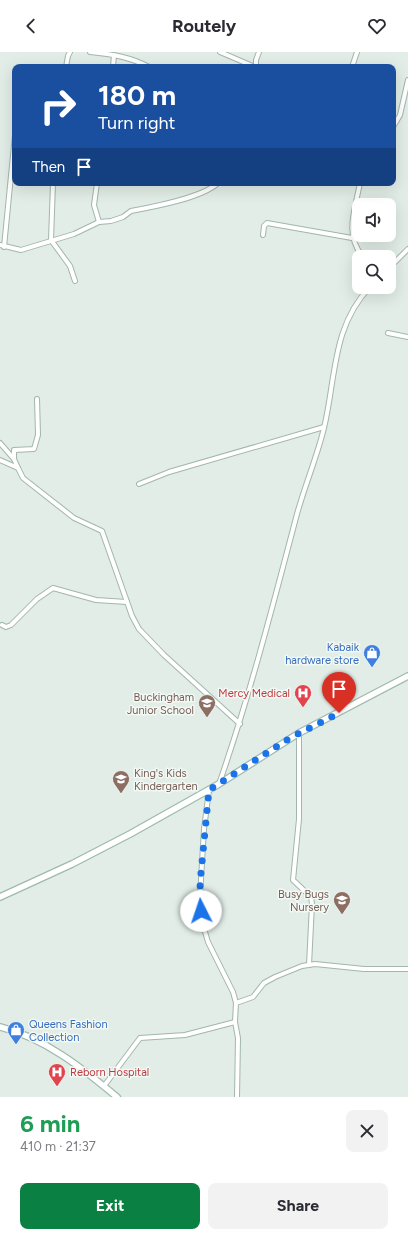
<!DOCTYPE html>
<meta charset="utf-8">
<style>
:root{--surface:#fff;--page:#f2f2f3;--text:#2b2b33;--muted:#7c7c81;--accent:#0b8043}
body{margin:0;font-family:Figtree,sans-serif;background:var(--page);color:var(--text);height:100vh;display:flex;flex-direction:column;font-size:15px;white-space:nowrap}
*{box-sizing:border-box;margin:0}
p{font-size:13px;color:var(--muted)}
.icon{flex:none;width:22px;height:22px;fill:none;stroke:currentColor;stroke-width:2;stroke-linecap:round;stroke-linejoin:round}
.map{position:relative;height:1045px;overflow:hidden}
.panel{display:flex;flex-direction:column;background:var(--surface);flex:1}
.panel>*{flex:none}
.top-card{position:absolute;left:12px;top:12px;width:384px;height:122px;border-radius:8px;box-shadow:0 4px 16px #0002;background:#1a4fa0;color:#fff;overflow:hidden}
.buttons{position:absolute;left:352px;top:146px;display:grid;gap:8px}
.buttons a{display:grid;place-items:center;width:44px;height:44px;border-radius:8px;background:var(--surface);box-shadow:0 4px 16px #0002;font-size:20px}
.pin{position:absolute;display:grid;place-items:center;width:34px;height:34px;color:#fff;margin:-41px -17px;border-radius:50% 50% 50% 0;rotate:-45deg;box-shadow:0 0 4px #0007}
.pin .icon{rotate:45deg}
.me{position:absolute;width:44px;margin:-22px;rotate:356deg;stroke-linejoin:round;filter:drop-shadow(0 0 3px #0008)}
.turn{display:flex;align-items:center;gap:14px;height:84px;padding:0 20px;font-size:18px}
.turn .icon{width:52px;height:52px;stroke-width:2.5}
.turn b{display:block;font-size:28px;line-height:34px}
.then{display:flex;align-items:center;height:38px;padding:0 20px;background:#0003;gap:8px;font-size:15px}
.round{display:grid;place-items:center;flex:none;width:42px;height:42px;border-radius:8px;background:var(--page)}
.headline{display:flex;align-items:center;justify-content:space-between;height:68px;padding:0 20px}
h1{font-size:24px;font-weight:700;line-height:30px;color:#1e9e55}
.primary-button{display:flex;gap:8px;margin-top:auto;padding:8px 20px}
.primary-button a{flex:1;height:46px;border-radius:8px;background:var(--accent);color:#fff;font-size:16px;font-weight:700;line-height:46px;text-align:center}
.primary-button a+a{background:var(--page);color:var(--text)}
header{display:flex;justify-content:space-between;align-items:center;height:52px;padding:0 20px;background:var(--surface);font-size:18px;font-weight:700}
.map>svg:first-child{display:block}
.lines{fill:none;stroke-linecap:round;stroke-linejoin:round}
.street-casing{stroke:#a3b6ad;stroke-width:6}
.secondary-casing{stroke:#9fbaad;stroke-width:8}
.street{stroke:#fff;stroke-width:4}
.secondary{stroke:#fff;stroke-width:5.5}
.route{stroke:#1a73e8;stroke-width:7;stroke-dasharray:0 12.6}
.labels{text-anchor:middle;dominant-baseline:central;stroke-width:3;stroke-linejoin:round;paint-order:stroke}
.shop-label{font-size:11px;fill:#366cbe;stroke:#f2f9f5;text-anchor:end}
.health-label{font-size:11px;fill:#be3a42;stroke:#f2f9f5;text-anchor:end}
.education-label{font-size:11px;fill:#785e54;stroke:#f2f9f5;text-anchor:end}
</style>
<header><svg class="icon" aria-label="back" viewBox="0 0 24 24"><path d="M15 5l-7 7 7 7"/></svg>Routely<svg class="icon" aria-label="heart" viewBox="0 0 24 24"><path d="M12 20l-8-8c-3-5 5-10 8-4 3-6 11-1 8 4z"/></svg></header>
<div class="map">
<svg width="408" height="1045" viewBox="0 0 408 1045">
<rect width="100%" height="100%" fill="#e1ede6"/>
<g class="lines">
<defs>
<g id="street">
<path d="M90,0C112,2 130,5 149,15"/>
<polyline points="220,0 255,15"/>
<polyline points="66,15 68,4 70,0"/>
<polyline points="113,15 114,3"/>
<polyline points="256,15 256,8 259,0"/>
<polyline points="352,15 357,0"/>
<polyline points="393,75 400,63 408,28"/>
<polyline points="53,131 51,188 70,214 75,229"/>
<polyline points="97,131 94,153 99,170"/>
<path d="M360,131C355,158 344,182 363,205"/>
<polyline points="263,183 264,174 267,171 352,186"/>
<path d="M0,193L21,198L74,182L99,170L111,169L123,165L131,159C153,155 202,146 218,131"/>
<polyline points="4,195 15,83"/>
<polyline points="389,216 408,197"/>
<polyline points="388,281 408,285"/>
<polyline points="0,391 14,407 18,416"/>
<polyline points="14,407 14,398 34,397 38,383 37,347"/>
<polyline points="0,408 18,416 23,426 74,466 102,479 132,564 139,577 164,603 240,672"/>
<polyline points="139,432 169,420 324,375"/>
<polyline points="2,573 6,575 11,573 37,547 53,536 96,548 127,550"/>
<polyline points="299,681 299,767 293,828 311,845 312,852 309,913"/>
<path d="M219,732C250,643 273,553 297,462C305,433 317,405 324,376C336,326 332,274 370,235"/>
<polyline points="209,738 204,777 200,844 203,873 208,890 233,940 236,951 235,970 238,986 237,1045"/>
<polyline points="236,951 253,945 264,931 275,925 302,914 315,912 364,917 408,917"/>
<polyline points="104,1034 140,986 185,983 235,970"/>
</g>
<g id="secondary">
<polyline points="0,845 72,812 130,782 219,732 299,681 408,624"/>
<path d="M0,975C45,986 82,1016 117,1045"/>
</g>
</defs>
<use href="#street" class="street-casing"/>
<use href="#secondary" class="secondary-casing"/>
<use href="#street" class="street"/>
<use href="#secondary" class="secondary"/>
</g>
<g class="lines">
<polyline class="route" points="201,859 200,831 209,738 290,686 339,661"/>
</g>
<defs>
<symbol id="shop-pin" viewBox="-11 -11 22 30"><path d="M0 17L-7.5 6A9.5 9.5 0 1 1 7.5 6Z" fill="#3f7fe0" stroke="#f2f9f5"/><path d="M-5-2.5h2.3a2.7 3.5 0 0 1 5.4 0H5L5.5 6h-11ZM-1.5-2.5h3a1.5 2.3 0 0 0-3 0Z" fill="#fff"/></symbol>
<symbol id="hospital-pin" viewBox="-11 -11 22 30"><path d="M0 17L-7.5 6A9.5 9.5 0 1 1 7.5 6Z" fill="#e0444e" stroke="#f2f9f5"/><path d="M-5-5h3v3.5h4V-5h3V5h-3V1.5h-4V5h-3Z" fill="#fff"/></symbol>
<symbol id="school-pin" viewBox="-11 -11 22 30"><path d="M0 17L-7.5 6A9.5 9.5 0 1 1 7.5 6Z" fill="#8d6e63" stroke="#f2f9f5"/><path d="M0-5L7-2L0 1L-7-2ZM-4 1L0 2.5L4 1V4Q0 6-4 4Z" fill="#fff"/></symbol>
</defs>
<g fill-rule="evenodd">
<use href="#shop-pin" x="362" y="591" width="20" height="27"/>
<use href="#hospital-pin" x="293" y="631" width="20" height="27"/>
<use href="#school-pin" x="197" y="641" width="20" height="27"/>
<use href="#school-pin" x="111" y="717" width="20" height="27"/>
<use href="#school-pin" x="332" y="838" width="20" height="27"/>
<use href="#shop-pin" x="6" y="968" width="20" height="27"/>
<use href="#hospital-pin" x="47" y="1010" width="20" height="27"/>
</g>
<g class="labels">
<g class="shop-label">
<text x="359" y="595">Kabaik<tspan x="359" dy="13">hardware store</tspan></text>
<text x="29" y="972" text-anchor="start">Queens Fashion<tspan x="29" dy="13">Collection</tspan></text>
</g>
<g class="health-label">
<text x="290" y="641">Mercy Medical</text>
<text x="70" y="1020" text-anchor="start">Reborn Hospital</text>
</g>
<g class="education-label">
<text x="194" y="645">Buckingham<tspan x="194" dy="13">Junior School</tspan></text>
<text x="134" y="721" text-anchor="start">King's Kids<tspan x="134" dy="13">Kindergarten</tspan></text>
<text x="329" y="842">Busy Bugs<tspan x="329" dy="13">Nursery</tspan></text>
</g>
</g>
</svg>
<div class="buttons">
<a><svg class="icon" aria-label="sound" viewBox="0 0 24 24"><path d="M4 9h4l5-4v14l-5-4H4zM17 9q2 3 0 6"/></svg></a>
<a><svg class="icon" aria-label="search" viewBox="0 0 24 24"><circle cx="10" cy="10" r="6"/><path d="M15 15l6 6"/></svg></a>
</div>
<div class="pin" style="left:339px;top:661px;background:#d93025"><svg class="icon" aria-label="arrive" viewBox="0 0 24 24"><path d="M6 21V4h12l-3 4 3 4H6"/></svg></div>
<svg class="me" style="left:201px;top:859px" viewBox="-20 -20 40 40"><circle r="19" fill="#fff"/><path d="M0-13L10 11 0 6-10 11z" fill="#1a73e8"/></svg>
<div class="top-card">
<div class="turn"><svg class="icon" aria-label="right" viewBox="0 0 24 24"><path d="M7 20v-9h11M14 6l5 5-5 5"/></svg><div><b>180 m</b>Turn right</div></div>
<div class="then">Then<svg class="icon" aria-label="arrive" viewBox="0 0 24 24"><path d="M6 21V4h12l-3 4 3 4H6"/></svg></div>
</div>
</div>
<section class="panel">
<div class="headline"><div><h1>6 min</h1><p>410 m · 21:37</p></div><a class="round"><svg class="icon" aria-label="close" viewBox="0 0 24 24"><path d="M6 6l12 12M18 6L6 18"/></svg></a></div>
<div class="primary-button"><a>Exit</a><a>Share</a></div>
</section>
